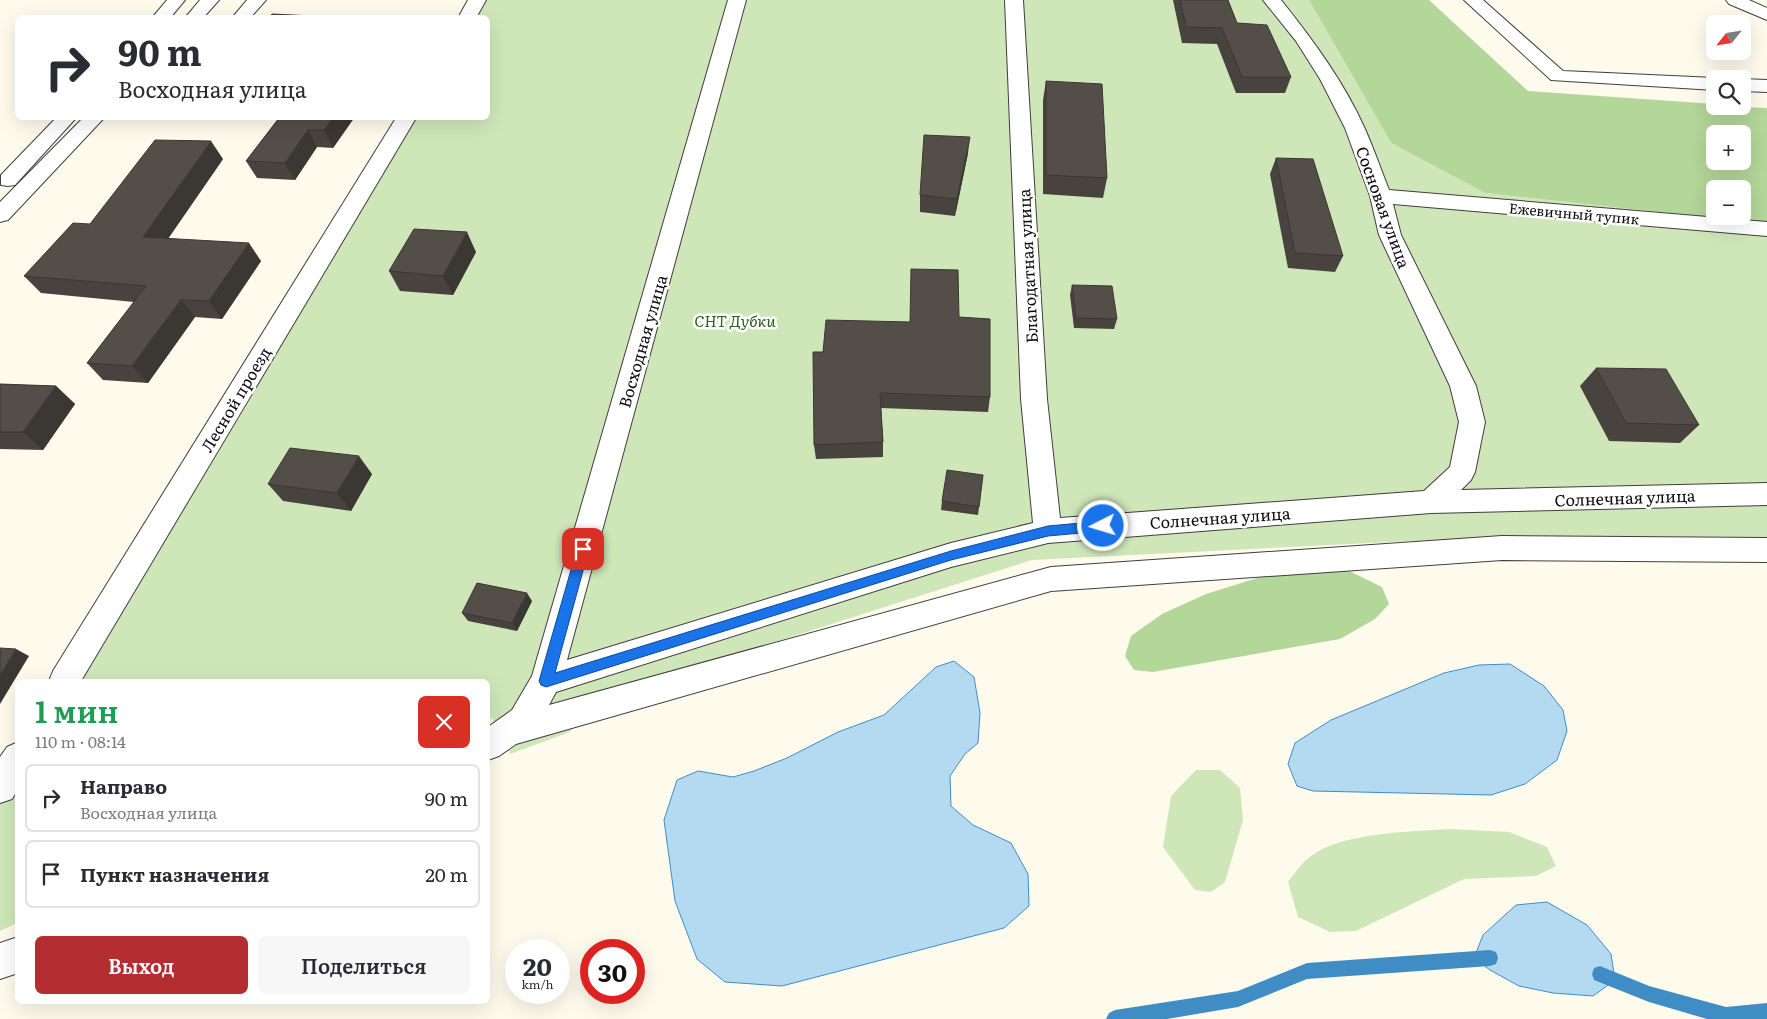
<!DOCTYPE html>
<html lang="ru">
<meta charset="utf-8">
<style>
:root{--surface:#fff;--page:#f7f7f7;--text:#2b2b33;--muted:#7c7c81;--line:#e1e1e2;--accent:#b32d31}
body{margin:0;font-family:Literata,serif;background:var(--page);color:var(--text);height:100vh;display:flex;flex-direction:column;font-size:19px;white-space:nowrap}
*{box-sizing:border-box;margin:0}
p{font-size:16px;color:var(--muted)}
.icon{flex:none;width:28px;height:28px;fill:none;stroke:currentColor;stroke-width:2;stroke-linecap:round;stroke-linejoin:round}
.map{position:relative;flex:1;overflow:hidden}
.details{position:absolute;left:15px;top:679px;width:475px;height:325px;display:flex;flex-direction:column;background:var(--surface);border-radius:8px;box-shadow:0 5px 20px #0002}
.details>*{flex:none}
.guide{position:absolute;left:15px;top:15px;width:475px;height:105px;border-radius:8px;box-shadow:0 5px 20px #0002;background:#fff;color:var(--text);overflow:hidden}
.needle{width:32px;rotate:240deg}
.fabs{position:absolute;left:1706px;top:15px;display:grid;gap:10px}
.fabs a{display:grid;place-items:center;width:45px;height:45px;border-radius:8px;background:var(--surface);box-shadow:0 5px 20px #0002;font-size:25px}
.speed{position:absolute;left:505px;top:939px;display:flex;gap:10px;font-size:25px;font-weight:700;text-align:center}
.speed>*{display:grid;place-content:center;width:65px;height:65px;border-radius:50%;background:var(--surface);box-shadow:0 5px 20px #0002;line-height:1}
.speed small{font-size:12px;font-weight:400}
.speed .limit{border:8px solid #d22;background:#fff;color:#111}
.pin{position:absolute;display:grid;place-items:center;width:42px;height:42px;color:#fff;margin:-21px;border-radius:10px;box-shadow:0 2px 8px #0006}
.me{position:absolute;width:55px;margin:-28px;rotate:265deg;stroke-linejoin:round;filter:drop-shadow(0 0 4px #0008)}
.turn{display:flex;align-items:center;gap:18px;height:105px;padding:0 20px;font-size:22px}
.turn .icon{width:65px;height:65px;stroke-width:2.5}
.turn b{display:block;font-size:35px;line-height:42px}
.round{display:grid;place-items:center;flex:none;width:52px;height:52px;border-radius:8px;background:var(--page)}
.headline{display:flex;align-items:center;justify-content:space-between;height:85px;padding:0 20px}
h1{font-size:30px;font-weight:600;line-height:38px;color:#1e9e55}
.cta{display:flex;gap:10px;margin-top:auto;padding:10px 20px}
.cta a{flex:1;height:58px;border-radius:8px;background:var(--accent);color:#fff;font-size:20px;font-weight:600;line-height:58px;text-align:center}
.cta a+a{background:var(--page);color:var(--text)}
ul{padding:0;list-style:none}
li{display:flex;align-items:center;gap:15px;height:68px;margin:0 10px 8px;padding:0 10px;border:2px solid var(--line);border-radius:8px}
li div{flex:1}
li b{display:block;font-size:19px}
li em{font-style:normal}
.map>svg:first-child{display:block}
.green{fill:#cfe6b9}
.forest{fill:#b3d699;fill-rule:evenodd}
.water{fill:#b4daf2;stroke:#408dc5}
.lines{fill:none;stroke-linecap:round;stroke-linejoin:round}
.stream{fill:#408dc5;fill-rule:evenodd}
.minor-casing{stroke:#3f3f3f;stroke-width:2}
.minor{fill:#fff;fill-rule:evenodd}
.wall{fill:#48433f}
.shaded-wall{fill:#3b3733}
.building{fill:#544e49;stroke:#3b3733}
.route{fill:#1a73e8;stroke:#114b97}
.labels{text-anchor:middle;dominant-baseline:central;stroke-width:5;stroke-linejoin:round;paint-order:stroke}
.far-street-label{font-size:14px;fill:#0c0c0c;stroke:#fff}
.street-label{font-size:16px;fill:#0c0c0c;stroke:#fff}
.park-label{font-size:16px;font-style:italic;fill:#2d6021;stroke:#fff}
</style>
<div class="map">
<svg width="1767" height="1019" viewBox="0 0 1767 1019">
<rect width="100%" height="100%" fill="#fefbed"/>
<g class="green">
<polygon points="477,0 1309,0 1391,143 1485,193 1767,224 1767,537 1411,541 1032,560 588,702 570,732 510,754 492,718 488,720 488,681 64,681 406,118 488,118 488,18 467,17"/>
<polygon points="17,758 17,923 0,931 0,787"/>
<polygon points="1196,770 1220,770 1240,788 1243,820 1225,882 1211,892 1195,890 1163,847 1171,796"/>
<path d="M1449,829L1509,832L1547,847L1556,866L1536,876L1464,879L1356,931L1330,932L1298,917L1288,882C1295,873 1302,862 1311,856C1343,832 1410,832 1449,829Z"/>
</g>
<g class="forest">
<path d="M1309,0H1429L1528,91L1715,104V106L1767,108V224L1485,193L1391,143ZM1715,134H1742V161H1715ZM1715,189H1742V216H1715Z"/>
<polygon points="1343,568 1382,587 1389,604 1375,619 1340,639 1153,672 1134,670 1125,656 1131,636 1162,614 1206,594 1274,573"/>
</g>
<g class="water">
<polygon points="954,661 974,677 980,713 978,743 965,754 950,776 951,806 973,825 1011,843 1028,874 1029,906 1004,928 782,986 725,982 697,959 675,901 664,820 677,780 698,771 733,777 754,771 787,758 838,732 884,715 936,667"/>
<polygon points="1510,664 1544,686 1563,710 1567,731 1557,760 1525,784 1491,795 1313,791 1297,786 1288,764 1295,743 1331,720 1444,673 1479,665"/>
<polygon points="1547,902 1587,925 1611,954 1615,980 1593,996 1553,993 1519,986 1490,970 1474,958 1483,935 1516,905"/>
</g>
<g class="lines">
<g class="stream">
<polygon points="1490,950 1496,952 1498,958 1496,964 1490,966 1307,979 1238,1007 1167,1019 1106,1019 1109,1013 1115,1010 1238,991 1307,963"/>
<polygon points="1600,966 1649,986 1726,1007 1767,1003 1767,1019 1707,1019 1649,1002 1594,980 1592,974 1594,968"/>
</g>
<defs>
<g id="minor">
<polygon points="167,0 185,0 170,18 152,18"/>
<polygon points="200,0 219,0 203,18 185,18"/>
<polygon points="247,0 266,0 250,18 232,18"/>
<polygon points="468,0 486,0 476,18 458,18"/>
<path d="M728,0H746L567,660L951,543L1033,523L1021,399L1005,0H1023L1047,399L1060,518L1424,491L1450,467L1459,422L1450,386L1379,235L1370,196L1345,128L1320,79L1296,41L1263,0H1281C1313,40 1344,82 1365,129C1374,149 1381,170 1389,190L1767,222V236L1393,204L1401,235L1476,386L1485,422L1475,472L1471,480L1461,490L1767,483V505L1431,513L1048,543L951,567L556,692L549,705L1051,567L1502,536L1767,538V562L1502,560L1051,591L516,744L499,756L488,760V727L512,710L532,676Z"/>
<polygon points="1464,0 1483,0 1563,71 1715,78 1717,79 1715,79 1715,90 1551,80"/>
<polygon points="1726,0 1749,0 1767,8 1767,20 1729,4"/>
<polygon points="1742,79 1767,80 1767,92 1742,91"/>
<polygon points="56,118 76,118 15,185 8,186 1,185 1,175"/>
<polygon points="83,118 104,118 8,220 0,222 0,202"/>
<polygon points="396,118 416,118 81,681 49,681 53,671"/>
<polygon points="18,742 18,789 12,799 0,803 0,757 7,747"/>
<polygon points="18,937 18,973 0,979 0,943"/>
</g>
</defs>
<use href="#minor" class="minor-casing"/>
<use href="#minor" class="minor"/>
</g>
<g class="wall">
<polygon points="1173,0 1228,0 1237,23 1291,77 1285,93 1236,93 1217,44 1182,43"/>
<polygon points="1046,81 1107,178 1103,198 1043,194 1043,100"/>
<polygon points="279,118 354,118 333,148 317,147 295,180 257,178 246,161"/>
<polygon points="968,153 955,216 920,212 920,195"/>
<polygon points="1276,158 1343,256 1335,272 1288,268 1270,174"/>
<polygon points="223,159 168,238 261,261 222,319 195,317 148,383 103,380 87,363 134,302 41,293 24,276"/>
<polygon points="476,252 453,295 400,291 389,271"/>
<polygon points="1072,285 1117,319 1114,329 1074,328 1070,295"/>
<polygon points="959,317 990,397 988,412 881,408 883,442 883,457 816,459 814,445 823,352"/>
<polygon points="1596,368 1699,425 1680,443 1609,441 1580,386"/>
<polygon points="0,384 56,386 75,404 43,450 0,449"/>
<polygon points="372,474 351,511 283,501 268,484"/>
<polygon points="983,475 978,515 941,510 942,501"/>
<polygon points="532,601 517,631 468,621 462,613"/>
</g>
<g class="shaded-wall">
<polygon points="333,118 354,118 333,148 324,130"/>
<polygon points="308,130 317,147 295,180 285,163"/>
<polygon points="970,137 968,153 955,216 957,199"/>
<polygon points="211,141 223,159 157,255 143,237"/>
<polygon points="467,232 476,252 453,295 443,276"/>
<polygon points="249,243 261,261 222,319 209,301"/>
<polygon points="181,300 195,317 148,383 132,366"/>
<polygon points="56,386 75,404 43,450 23,432"/>
<polygon points="359,456 372,474 351,511 337,493"/>
<polygon points="527,593 532,601 517,631 512,623"/>
<polygon points="16,649 29,656 0,704 0,675"/>
</g>
<g class="building">
<polygon points="1180,0 1228,0 1237,23 1267,25 1291,77 1242,77 1222,28 1186,27"/>
<polygon points="272,14 313,16 312,18 269,18"/>
<polygon points="1046,81 1102,84 1107,178 1046,175"/>
<polygon points="279,118 333,118 324,130 308,130 285,163 246,161"/>
<polygon points="924,135 970,137 957,199 920,195"/>
<polygon points="155,140 211,141 143,237 249,243 209,301 181,300 132,366 87,363 146,286 24,276 73,223 90,224"/>
<polygon points="1276,158 1313,159 1343,256 1295,253"/>
<polygon points="414,229 467,232 443,276 389,271"/>
<polygon points="911,269 958,270 959,317 990,319 990,397 880,393 883,442 814,445 813,352 823,352 826,320 910,322"/>
<polygon points="1072,285 1112,286 1117,319 1076,318"/>
<polygon points="1596,368 1666,369 1699,425 1626,423"/>
<polygon points="0,384 56,386 23,432 0,432"/>
<polygon points="290,448 359,456 337,493 268,484"/>
<polygon points="947,470 983,475 979,507 942,501"/>
<polygon points="477,583 527,593 512,623 462,613"/>
<polygon points="0,648 16,649 0,675"/>
</g>
<polygon class="route" points="1103,521 1107,523 1108,526 1107,530 1103,531 1048,536 951,560 546,687 541,685 539,681 577,549 579,545 587,545 589,549 555,673 951,551 1048,526"/>
<g class="labels">
<g class="far-street-label">
<text transform="translate(1574 213) rotate(5)">Ежевичный тупик</text>
</g>
<g class="street-label">
<text transform="translate(1384 207) rotate(70)">Сосновая улица</text>
<text transform="translate(1027 266) rotate(-93)">Благодатная улица</text>
<text transform="translate(642 341) rotate(-74)">Восходная улица</text>
<text transform="translate(235 399) rotate(-59)">Лесной проезд</text>
<text transform="translate(1625 497) rotate(-2)">Солнечная улица</text>
<text transform="translate(1220 517) rotate(-4)">Солнечная улица</text>
</g>
<g class="park-label">
<text x="735" y="320">СНТ Дубки</text>
</g>
</g>
</svg>
<div class="fabs">
<a><svg class="needle" viewBox="-14 -14 28 28"><path d="M0-13l5 13h-10z" fill="#e53935"/><path d="M0 13l5-13h-10z" fill="#7c7c81"/></svg></a>
<a><svg class="icon" aria-label="search" viewBox="0 0 24 24"><circle cx="10" cy="10" r="6"/><path d="M15 15l6 6"/></svg></a>
<a>+</a>
<a>−</a>
</div>
<div class="speed"><div>20<small>km/h</small></div><div class="limit">30</div></div>
<div class="pin" style="left:583px;top:549px;background:#d93025"><svg class="icon" aria-label="arrive" viewBox="0 0 24 24"><path d="M6 21V4h12l-3 4 3 4H6"/></svg></div>
<svg class="me" style="left:1103px;top:526px" viewBox="-20 -20 40 40"><circle r="17" fill="#1a73e8" stroke="#fff" stroke-width="3"/><path d="M0-11L8 9 0 5-8 9z" fill="#fff"/></svg>
<div class="guide">
<div class="turn"><svg class="icon" aria-label="right" viewBox="0 0 24 24"><path d="M7 20v-9h11M14 6l5 5-5 5"/></svg><div><b>90 m</b>Восходная улица</div></div>
</div>
<section class="details">
<div class="headline"><div><h1>1 мин</h1><p>110 m · 08:14</p></div><a class="round" style="background:#d93025;color:#fff"><svg class="icon" aria-label="close" viewBox="0 0 24 24"><path d="M6 6l12 12M18 6L6 18"/></svg></a></div>
<ul>
<li><svg class="icon" aria-label="right" viewBox="0 0 24 24"><path d="M7 20v-9h11M14 6l5 5-5 5"/></svg><div><b>Направо</b><p>Восходная улица</p></div><em>90 m</em></li>
<li><svg class="icon" aria-label="arrive" viewBox="0 0 24 24"><path d="M6 21V4h12l-3 4 3 4H6"/></svg><div><b>Пункт назначения</b></div><em>20 m</em></li>
</ul>
<div class="cta"><a>Выход</a><a>Поделиться</a></div>
</section>
</div>
